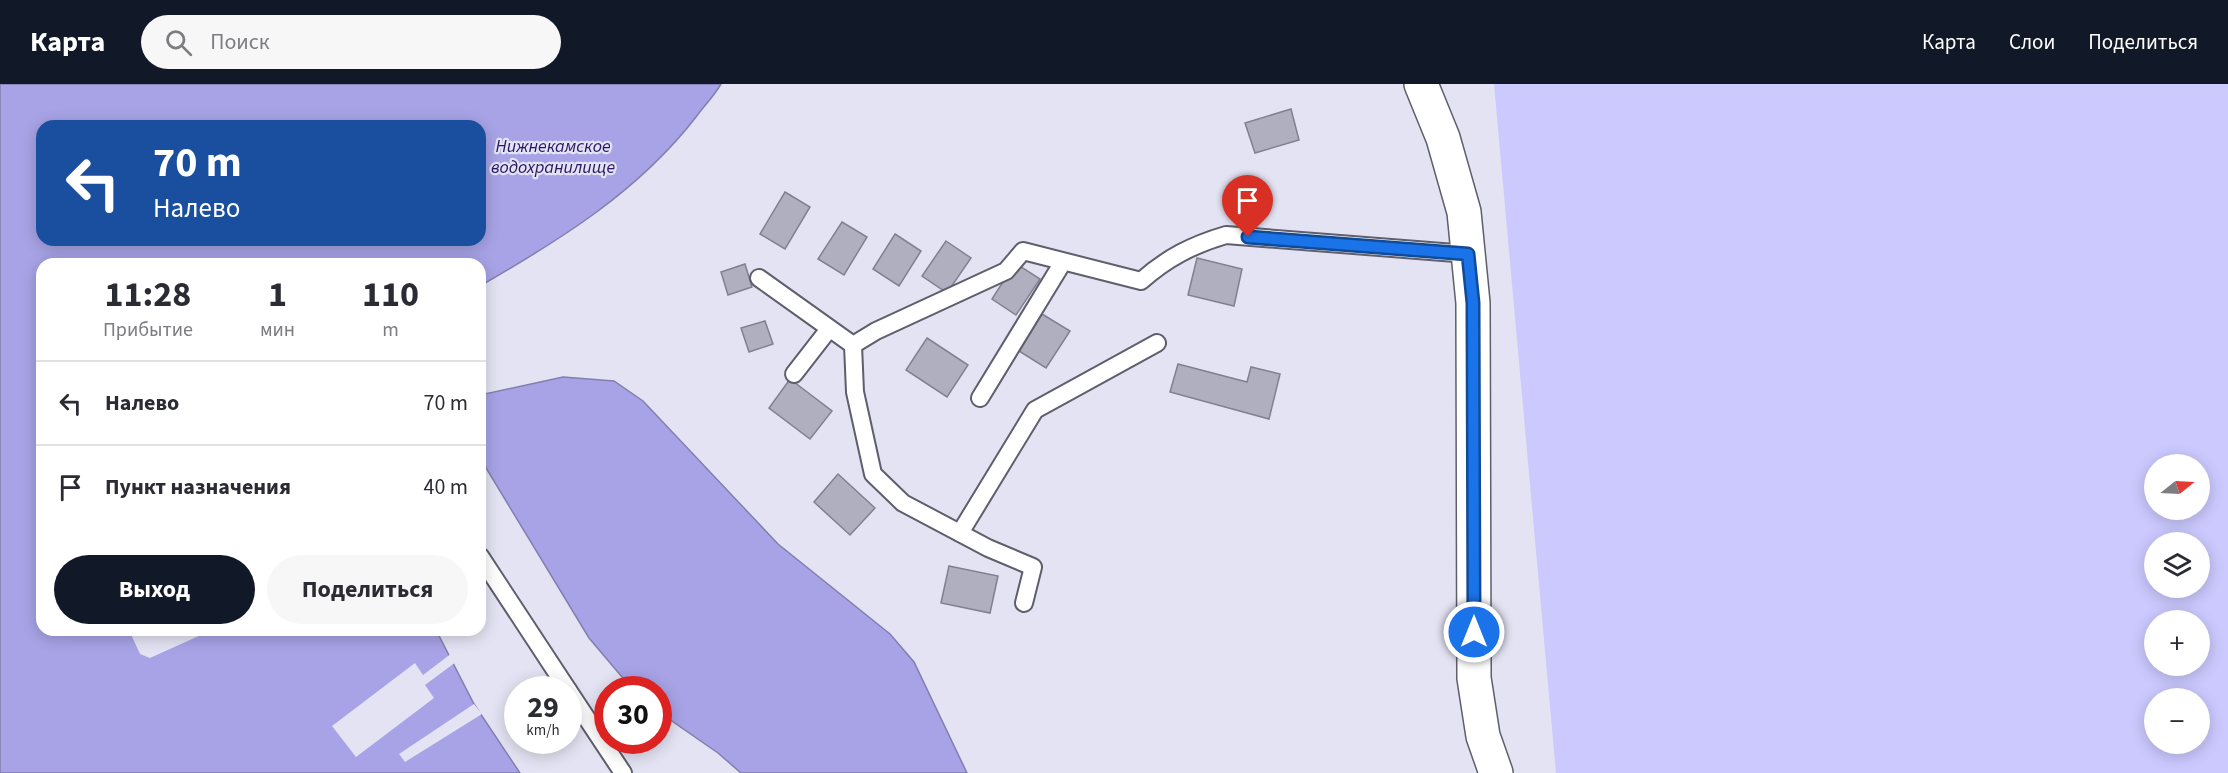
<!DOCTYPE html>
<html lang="ru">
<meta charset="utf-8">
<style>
:root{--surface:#fff;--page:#f7f7f7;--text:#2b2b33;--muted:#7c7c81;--line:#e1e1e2;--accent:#111827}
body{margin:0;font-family:"Source Sans 3",sans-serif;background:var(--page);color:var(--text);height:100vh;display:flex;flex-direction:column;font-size:22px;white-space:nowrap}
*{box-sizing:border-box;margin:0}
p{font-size:20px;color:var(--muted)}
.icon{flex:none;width:33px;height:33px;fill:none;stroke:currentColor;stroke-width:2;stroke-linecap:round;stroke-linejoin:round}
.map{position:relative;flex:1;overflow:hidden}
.panel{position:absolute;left:36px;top:174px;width:450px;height:378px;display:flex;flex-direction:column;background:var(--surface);border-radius:18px;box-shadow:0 3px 15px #0003}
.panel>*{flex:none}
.banner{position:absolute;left:36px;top:36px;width:450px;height:126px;border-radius:18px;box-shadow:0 3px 15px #0003;background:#1a4fa0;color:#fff;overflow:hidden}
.needle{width:39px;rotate:72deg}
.fabs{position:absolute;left:2144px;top:370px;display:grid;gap:12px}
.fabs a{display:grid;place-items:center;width:66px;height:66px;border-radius:50%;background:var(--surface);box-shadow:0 3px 15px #0003;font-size:30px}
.speed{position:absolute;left:504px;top:592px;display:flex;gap:12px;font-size:30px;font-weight:700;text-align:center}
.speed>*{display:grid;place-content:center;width:78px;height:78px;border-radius:50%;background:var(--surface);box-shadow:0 3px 15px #0003;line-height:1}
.speed small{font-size:15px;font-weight:400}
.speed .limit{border:9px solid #d22;background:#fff;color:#111}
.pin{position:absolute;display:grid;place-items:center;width:51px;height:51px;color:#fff;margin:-62px -26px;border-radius:50% 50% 50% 0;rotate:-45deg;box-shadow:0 0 6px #0007}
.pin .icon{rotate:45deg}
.me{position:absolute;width:66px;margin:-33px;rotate:0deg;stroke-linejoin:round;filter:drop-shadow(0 0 4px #0008)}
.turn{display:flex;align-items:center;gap:21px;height:126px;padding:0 18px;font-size:27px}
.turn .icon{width:78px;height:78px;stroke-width:2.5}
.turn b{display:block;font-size:42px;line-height:51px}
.eta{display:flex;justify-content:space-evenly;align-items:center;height:102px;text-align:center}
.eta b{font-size:36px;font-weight:700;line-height:42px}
.action{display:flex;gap:12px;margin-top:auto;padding:12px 18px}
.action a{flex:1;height:69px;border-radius:36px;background:var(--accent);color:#fff;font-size:24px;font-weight:700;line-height:69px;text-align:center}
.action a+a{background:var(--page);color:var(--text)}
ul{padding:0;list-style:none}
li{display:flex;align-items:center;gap:18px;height:84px;padding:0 18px;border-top:2px solid var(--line)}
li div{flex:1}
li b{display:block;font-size:22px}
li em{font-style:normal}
header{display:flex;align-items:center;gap:36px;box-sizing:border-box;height:84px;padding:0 30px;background:var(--accent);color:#fff}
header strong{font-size:28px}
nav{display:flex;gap:33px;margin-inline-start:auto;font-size:21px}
.search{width:420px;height:54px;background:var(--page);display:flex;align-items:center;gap:15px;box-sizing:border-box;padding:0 21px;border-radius:33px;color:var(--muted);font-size:22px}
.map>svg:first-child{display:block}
.green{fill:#cbc9fe;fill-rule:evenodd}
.water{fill:#a7a3e6;stroke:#827faf;stroke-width:1.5;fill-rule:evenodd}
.pier{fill:#e3e3f3}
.building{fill:#afafbf;stroke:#80808f;stroke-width:1.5}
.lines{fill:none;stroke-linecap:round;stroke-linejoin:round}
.service-casing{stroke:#5e5e6c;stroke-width:20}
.minor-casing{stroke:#5e5e6c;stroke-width:36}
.service{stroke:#fff;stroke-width:16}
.minor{stroke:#fff;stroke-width:33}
.route-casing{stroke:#114b97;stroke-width:15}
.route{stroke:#1a73e8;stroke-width:10}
.labels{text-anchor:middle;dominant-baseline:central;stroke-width:4.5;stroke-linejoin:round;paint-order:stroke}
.water-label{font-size:18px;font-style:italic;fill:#2a1764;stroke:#e3e3f3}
</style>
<header>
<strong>Карта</strong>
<div class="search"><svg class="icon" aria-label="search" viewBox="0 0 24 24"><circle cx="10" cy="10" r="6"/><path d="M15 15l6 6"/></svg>Поиск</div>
<nav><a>Карта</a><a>Слои</a><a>Поделиться</a></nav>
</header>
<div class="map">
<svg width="2228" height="689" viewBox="0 0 2228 689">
<rect width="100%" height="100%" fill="#e3e3f3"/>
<path class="green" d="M1494,0H2228V689H1556ZM2154,381H2199V426H2154ZM2154,459H2199V504H2154ZM2154,537H2199V582H2154ZM2154,615H2199V660H2154Z"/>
<g class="water">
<path d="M0,0H721C714,12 704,22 696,33C639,107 560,156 480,202V180H42V546H436L474,620L520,689H0ZM42,42H480V156H42Z"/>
<polygon points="563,293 614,297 643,317 778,460 890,550 914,578 967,689 741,689 718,669 659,628 658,606 633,606 589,554 480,374 480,311"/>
</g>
<g class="pier">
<polygon points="129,546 212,546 150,574 140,570"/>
<polygon points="452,569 456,578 425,601 434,614 356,673 332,642 415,579 423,591"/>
<polygon points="474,620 482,630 405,678 399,670"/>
</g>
<g class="building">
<polygon points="1291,25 1299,56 1255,69 1245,39"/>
<polygon points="785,108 810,123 785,165 760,150"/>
<polygon points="842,138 867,153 844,191 818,175"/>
<polygon points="895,150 921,167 899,202 873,185"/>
<polygon points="946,157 971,174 947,209 922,192"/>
<polygon points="1197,174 1242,185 1234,222 1188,211"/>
<polygon points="1015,179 1040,195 1016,231 992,215"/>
<polygon points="745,180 752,203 728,211 721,188"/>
<polygon points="1042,230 1070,247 1046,284 1019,267"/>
<polygon points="765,237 773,260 749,268 741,244"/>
<polygon points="927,254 968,281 947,313 906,286"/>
<polygon points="1178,280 1247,298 1251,283 1280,290 1269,335 1170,308"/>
<polygon points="790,295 832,327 810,355 769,324"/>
<polygon points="838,390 875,424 850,451 814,418"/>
<polygon points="949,482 998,492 990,529 941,519"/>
</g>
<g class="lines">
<defs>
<g id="service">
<path d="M759,194L853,261L876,247L1006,187L1023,167L1141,197C1167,174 1192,161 1226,151L1468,170"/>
<polyline points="853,261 855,308 873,390 903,419 988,464 1033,483 1024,519"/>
<polyline points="794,290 829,245"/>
<polyline points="980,314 1063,178"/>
<polyline points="960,449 1035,326 1157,259"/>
<polyline points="480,472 568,606"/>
<polyline points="568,606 623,689"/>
</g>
<polyline id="minor" points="1421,0 1443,54 1464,128 1473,219 1474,594 1483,652 1496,689"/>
</defs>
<use href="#service" class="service-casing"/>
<use href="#minor" class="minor-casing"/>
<use href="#service" class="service"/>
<use href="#minor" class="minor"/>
</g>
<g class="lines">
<defs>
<polyline id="route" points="1248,153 1468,170 1473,219 1474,548"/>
</defs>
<use href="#route" class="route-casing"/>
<use href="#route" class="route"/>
</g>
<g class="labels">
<g class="water-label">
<text x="553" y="62">Нижнекамское<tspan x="553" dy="21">водохранилище</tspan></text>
</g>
</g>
</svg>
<div class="fabs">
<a><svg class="needle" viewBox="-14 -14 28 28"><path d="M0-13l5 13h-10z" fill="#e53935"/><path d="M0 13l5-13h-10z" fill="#7c7c81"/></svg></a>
<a><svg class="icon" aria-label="layers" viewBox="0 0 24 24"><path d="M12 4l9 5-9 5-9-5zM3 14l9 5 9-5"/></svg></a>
<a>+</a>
<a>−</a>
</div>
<div class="speed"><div>29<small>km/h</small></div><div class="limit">30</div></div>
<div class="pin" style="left:1248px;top:153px;background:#d93025"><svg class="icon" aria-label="arrive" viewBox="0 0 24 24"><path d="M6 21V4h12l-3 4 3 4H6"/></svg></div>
<svg class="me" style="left:1474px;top:548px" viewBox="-20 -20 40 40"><circle r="17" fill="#1a73e8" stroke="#fff" stroke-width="3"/><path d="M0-11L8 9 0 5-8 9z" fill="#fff"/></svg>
<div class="banner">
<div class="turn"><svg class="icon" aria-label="left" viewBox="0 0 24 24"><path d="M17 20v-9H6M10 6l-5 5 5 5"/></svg><div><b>70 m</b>Налево</div></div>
</div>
<section class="panel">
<div class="eta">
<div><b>11:28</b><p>Прибытие</p></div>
<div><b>1</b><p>мин</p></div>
<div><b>110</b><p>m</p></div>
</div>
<ul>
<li><svg class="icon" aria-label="left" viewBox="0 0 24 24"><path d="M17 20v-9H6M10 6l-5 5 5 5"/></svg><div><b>Налево</b></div><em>70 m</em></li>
<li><svg class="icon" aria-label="arrive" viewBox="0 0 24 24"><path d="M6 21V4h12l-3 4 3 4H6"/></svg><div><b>Пункт назначения</b></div><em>40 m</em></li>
</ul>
<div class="action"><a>Выход</a><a>Поделиться</a></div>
</section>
</div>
